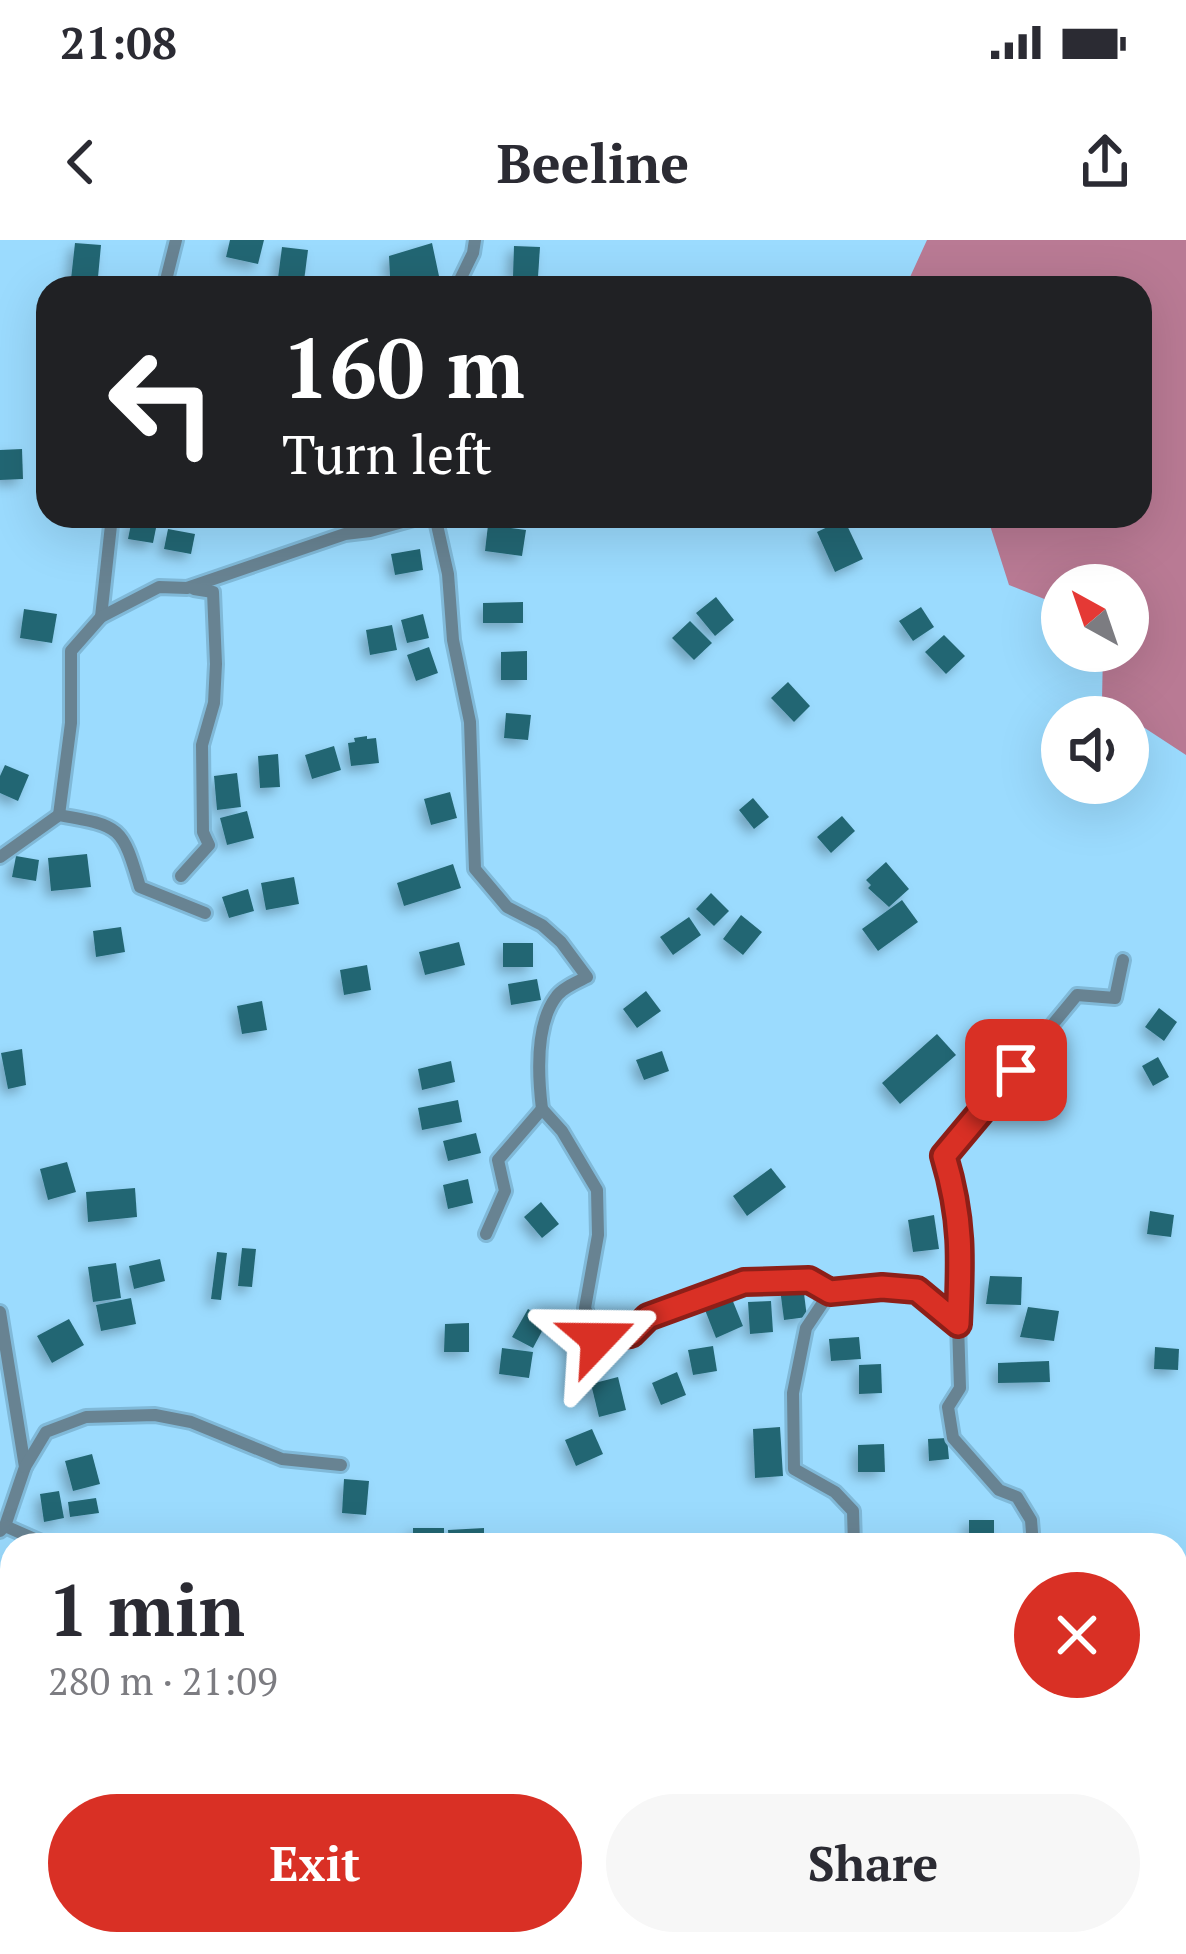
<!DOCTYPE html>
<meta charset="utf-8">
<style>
:root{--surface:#fff;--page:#f7f7f7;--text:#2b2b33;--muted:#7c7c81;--accent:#d93025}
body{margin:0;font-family:"PT Serif",serif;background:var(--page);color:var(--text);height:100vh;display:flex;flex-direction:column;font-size:45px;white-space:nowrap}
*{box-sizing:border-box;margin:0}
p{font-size:39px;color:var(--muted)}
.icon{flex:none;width:66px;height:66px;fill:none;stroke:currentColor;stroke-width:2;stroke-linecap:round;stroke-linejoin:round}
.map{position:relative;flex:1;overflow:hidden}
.sheet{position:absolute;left:0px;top:1293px;width:1188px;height:423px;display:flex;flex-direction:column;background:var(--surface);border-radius:36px 36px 0 0;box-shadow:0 12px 48px #0002}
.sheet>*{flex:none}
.hud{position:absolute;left:36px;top:36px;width:1116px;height:252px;border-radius:36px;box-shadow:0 12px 48px #0002;background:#202124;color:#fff;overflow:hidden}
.needle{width:78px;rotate:320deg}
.buttons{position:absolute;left:1041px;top:324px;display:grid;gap:24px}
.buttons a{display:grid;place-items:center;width:108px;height:108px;border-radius:50%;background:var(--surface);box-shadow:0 12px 48px #0002;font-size:60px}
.pin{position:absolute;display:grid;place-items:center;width:102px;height:102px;color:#fff;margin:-51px;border-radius:24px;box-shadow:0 6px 18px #0006}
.me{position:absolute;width:132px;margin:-66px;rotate:67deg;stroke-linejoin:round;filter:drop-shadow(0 0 9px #0008)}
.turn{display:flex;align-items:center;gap:42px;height:252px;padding:0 48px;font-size:54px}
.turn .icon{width:156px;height:156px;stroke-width:2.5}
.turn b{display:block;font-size:84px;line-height:102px}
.round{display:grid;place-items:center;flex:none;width:126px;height:126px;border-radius:63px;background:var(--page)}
.overview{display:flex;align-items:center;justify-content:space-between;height:204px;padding:0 48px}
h1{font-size:72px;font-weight:800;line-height:90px}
.action{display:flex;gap:24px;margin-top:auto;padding:24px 48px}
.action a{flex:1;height:138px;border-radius:72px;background:var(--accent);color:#fff;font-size:48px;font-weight:800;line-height:138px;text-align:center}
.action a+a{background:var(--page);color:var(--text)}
.status{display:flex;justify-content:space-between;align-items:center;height:84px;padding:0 60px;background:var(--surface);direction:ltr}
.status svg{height:33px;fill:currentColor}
header{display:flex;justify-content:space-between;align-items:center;height:156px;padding:0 48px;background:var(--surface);font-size:54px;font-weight:800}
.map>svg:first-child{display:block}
.forest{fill:#b97a94}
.building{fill:#246673;filter:url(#shadow)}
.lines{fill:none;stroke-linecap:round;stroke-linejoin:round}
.street-casing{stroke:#80b9d8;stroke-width:18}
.street{stroke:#688392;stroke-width:12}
.route-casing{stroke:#8d1f18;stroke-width:30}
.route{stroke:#d93025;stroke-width:21}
</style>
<div class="status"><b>21:08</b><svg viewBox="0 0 49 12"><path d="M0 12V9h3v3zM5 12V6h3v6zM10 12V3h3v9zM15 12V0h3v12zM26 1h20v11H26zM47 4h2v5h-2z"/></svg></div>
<header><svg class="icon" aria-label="back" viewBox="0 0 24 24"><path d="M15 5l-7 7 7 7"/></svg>Beeline<svg class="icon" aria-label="share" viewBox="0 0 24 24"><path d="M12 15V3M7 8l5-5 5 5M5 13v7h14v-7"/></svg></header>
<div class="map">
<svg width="1186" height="1714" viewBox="0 0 1186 1714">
<defs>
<filter id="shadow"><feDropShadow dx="-5.5" dy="5.5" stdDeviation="6" flood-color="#0004"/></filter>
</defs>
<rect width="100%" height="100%" fill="#9bdbfe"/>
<polygon class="forest" points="927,0 1186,0 1186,515 1102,460 1103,411 1128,411 1128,345 1062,345 1062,366 1009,345 987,276 1140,276 1140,48 905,48"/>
<g class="building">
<polygon points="230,0 264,0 258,24 226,17"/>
<polygon points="75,3 101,5 97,48 70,48"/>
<polygon points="432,3 439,36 401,43 400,38 390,36 389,16"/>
<polygon points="514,6 540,7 538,37 513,36"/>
<polygon points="282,7 308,10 304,41 278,38"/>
<polygon points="22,209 23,239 0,240 0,210"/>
<polygon points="132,279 157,283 153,303 128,299"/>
<polygon points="844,279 863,319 835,332 817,292"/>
<polygon points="488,285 526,290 522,316 485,311"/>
<polygon points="168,289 195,294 191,314 164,309"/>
<polygon points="420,309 423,330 395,335 391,314"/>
<polygon points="716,357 734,380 715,396 696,373"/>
<polygon points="523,362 523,383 483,383 483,363"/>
<polygon points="921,367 934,387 913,401 899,381"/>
<polygon points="24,369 57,374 52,403 20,398"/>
<polygon points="423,374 429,398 407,403 401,380"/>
<polygon points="690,381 712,403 694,420 672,398"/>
<polygon points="392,385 397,410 370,415 366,390"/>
<polygon points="944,395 965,416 946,434 925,412"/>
<polygon points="429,407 438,433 416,441 407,415"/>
<polygon points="527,411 527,440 501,440 501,412"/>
<polygon points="788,442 810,466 794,482 771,458"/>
<polygon points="506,473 531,475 528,500 504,498"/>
<polygon points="367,496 367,499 376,498 379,523 351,526 348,503 355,502 354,498"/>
<polygon points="334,506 341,530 312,539 305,515"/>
<polygon points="278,514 280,547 260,548 258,516"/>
<polygon points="5,525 29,535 18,561 0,553 0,536"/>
<polygon points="237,533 241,567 217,570 214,536"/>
<polygon points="450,552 457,578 431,585 424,559"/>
<polygon points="753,558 769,577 754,589 739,570"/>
<polygon points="247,571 254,598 227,605 220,578"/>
<polygon points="842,576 855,591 831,613 817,597"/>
<polygon points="87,614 91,647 51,651 48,618"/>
<polygon points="16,616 39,620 36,641 12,637"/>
<polygon points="886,622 909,649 889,667 868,648 871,645 866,640"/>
<polygon points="453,624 461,648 404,666 397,643"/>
<polygon points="294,637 299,664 266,670 261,643"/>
<polygon points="248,649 254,671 229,678 222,657"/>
<polygon points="711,653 729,671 714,686 696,669"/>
<polygon points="902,660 918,682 878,711 862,689"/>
<polygon points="741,675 762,692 743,715 723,699"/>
<polygon points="689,677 701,695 673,715 660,697"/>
<polygon points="121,687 125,712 96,717 93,691"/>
<polygon points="459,702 465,725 425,735 419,712"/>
<rect x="503" y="703" width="30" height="24"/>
<polygon points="367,725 371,750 344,755 340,730"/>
<polygon points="537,739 541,760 511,765 508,744"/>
<polygon points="646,751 661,771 637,788 623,769"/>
<polygon points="262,761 267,790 242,794 237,766"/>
<polygon points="1159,768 1177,782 1164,801 1145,787"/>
<polygon points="937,794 956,815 900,864 882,843"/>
<polygon points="22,809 26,845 8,849 1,813"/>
<polygon points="662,811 669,831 644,840 636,820"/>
<polygon points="1158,817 1169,837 1153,846 1142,826"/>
<polygon points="451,821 455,842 422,850 418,829"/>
<polygon points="458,860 462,882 422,890 418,868"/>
<polygon points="476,893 481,913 448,921 443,901"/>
<polygon points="67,922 76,952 48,960 40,929"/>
<polygon points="771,928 786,947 747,976 733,956"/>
<polygon points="468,939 473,963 448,969 443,945"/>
<polygon points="135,948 137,977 88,982 86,952"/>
<polygon points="541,962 559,984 542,998 524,977"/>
<polygon points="1150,971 1174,975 1171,997 1147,994"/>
<polygon points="934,975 939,1009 913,1012 908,980"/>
<polygon points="242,1008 256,1009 252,1047 238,1046"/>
<polygon points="217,1012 227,1013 221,1060 211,1059"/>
<polygon points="160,1019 165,1041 134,1049 129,1026"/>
<polygon points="116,1023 121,1058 93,1062 88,1027"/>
<polygon points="990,1036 1022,1037 1021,1065 986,1064"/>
<polygon points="803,1046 807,1077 784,1080 780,1049"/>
<polygon points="131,1058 136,1084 101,1091 96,1065"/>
<polygon points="732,1059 743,1086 716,1098 705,1070"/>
<polygon points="771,1061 773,1092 750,1094 748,1062"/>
<polygon points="1028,1067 1059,1071 1054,1101 1020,1097"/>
<polygon points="528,1069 548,1080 533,1108 512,1097"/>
<polygon points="69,1079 84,1105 52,1123 37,1096"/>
<polygon points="469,1083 469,1112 444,1112 445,1084"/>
<polygon points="859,1097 861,1119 831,1121 829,1099"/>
<polygon points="713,1106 717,1131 693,1135 688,1110"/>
<polygon points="1155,1107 1179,1109 1178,1130 1154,1129"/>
<polygon points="502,1108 533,1112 529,1138 499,1134"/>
<polygon points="1049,1121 1050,1142 998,1143 998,1123"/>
<polygon points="881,1124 882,1153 859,1154 859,1125"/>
<polygon points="677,1132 686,1155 661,1165 652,1143"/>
<polygon points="618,1137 626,1170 599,1177 591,1144"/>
<polygon points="780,1187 783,1236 755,1238 753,1189"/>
<polygon points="592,1189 603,1214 576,1226 565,1200"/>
<polygon points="947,1198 949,1219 929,1221 928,1199"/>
<polygon points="884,1204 885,1232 858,1232 858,1205"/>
<polygon points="92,1214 100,1244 73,1251 65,1221"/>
<polygon points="344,1239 369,1241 366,1275 342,1273"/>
<polygon points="59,1251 64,1278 44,1282 40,1254"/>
<polygon points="96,1258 99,1273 70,1277 68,1262"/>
<rect x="969" y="1280" width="25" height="25"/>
<rect x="413" y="1288" width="31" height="17"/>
<polygon points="484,1288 484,1305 449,1305 448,1290"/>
<polygon points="12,1630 12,1660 0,1662 0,1632"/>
</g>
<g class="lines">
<defs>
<g id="street">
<polyline points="164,48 176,0"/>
<polyline points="456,48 473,13 475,0"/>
<path d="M435,276L448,334L453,400L470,482L475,629L507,667L542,685L561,702L587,737C577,742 562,748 556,757C535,785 538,836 542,869"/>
<polyline points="101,377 112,276"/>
<polyline points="59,575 71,483 71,411 101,377 159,347 187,348 345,294 370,291 424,276"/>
<path d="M0,617L59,575C121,586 122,586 140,647L205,673"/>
<polyline points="181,636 209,605 203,592 202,505 214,463 216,424 213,352 194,349"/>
<polyline points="486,994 505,951 498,920 542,869 562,891 597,950 598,995 585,1068 598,1099 631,1094 648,1077 744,1042 809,1040 830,1052 882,1047 917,1050 958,1084 960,1148 948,1167 953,1198 999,1250 1017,1257 1031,1280 1033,1305"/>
<polyline points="830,1052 806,1088 793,1153 794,1229 835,1252 853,1271 854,1305"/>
<polyline points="0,1072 25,1227 5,1286 0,1291"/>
<path d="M958,1084C961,1020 963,979 944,916L1077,755L1115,758L1123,720"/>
<polyline points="25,1227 46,1192 86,1177 155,1175 191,1182 282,1219 341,1225"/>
<polyline points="5,1286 46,1304 56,1305"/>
<polyline points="1176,1591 1186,1592"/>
</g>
</defs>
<use href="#street" class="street-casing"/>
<use href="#street" class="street"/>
</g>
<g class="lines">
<defs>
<path id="route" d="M598,1099L631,1094L648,1077L744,1042L809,1040L830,1052L882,1047L917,1050L958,1084C961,1020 963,979 944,916L1016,830"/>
</defs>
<use href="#route" class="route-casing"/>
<use href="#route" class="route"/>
</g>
</svg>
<div class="buttons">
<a><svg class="needle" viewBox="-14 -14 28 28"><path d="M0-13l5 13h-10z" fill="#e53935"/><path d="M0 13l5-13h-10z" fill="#7c7c81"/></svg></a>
<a><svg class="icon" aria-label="sound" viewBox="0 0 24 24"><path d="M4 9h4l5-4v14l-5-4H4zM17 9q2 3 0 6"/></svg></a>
</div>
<div class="pin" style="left:1016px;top:830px;background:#d93025"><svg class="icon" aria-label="arrive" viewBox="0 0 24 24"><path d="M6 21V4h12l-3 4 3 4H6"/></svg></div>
<svg class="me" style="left:598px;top:1099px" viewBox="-20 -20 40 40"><path d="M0-17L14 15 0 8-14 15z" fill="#d93025" stroke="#fff" stroke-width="4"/></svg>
<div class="hud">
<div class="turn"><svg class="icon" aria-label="left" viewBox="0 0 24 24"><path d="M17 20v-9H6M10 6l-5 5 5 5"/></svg><div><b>160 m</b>Turn left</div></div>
</div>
<section class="sheet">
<div class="overview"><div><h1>1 min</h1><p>280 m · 21:09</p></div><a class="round" style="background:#d93025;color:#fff"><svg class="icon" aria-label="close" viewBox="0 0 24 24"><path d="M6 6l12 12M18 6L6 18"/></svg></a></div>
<div class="action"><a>Exit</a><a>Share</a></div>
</section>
</div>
